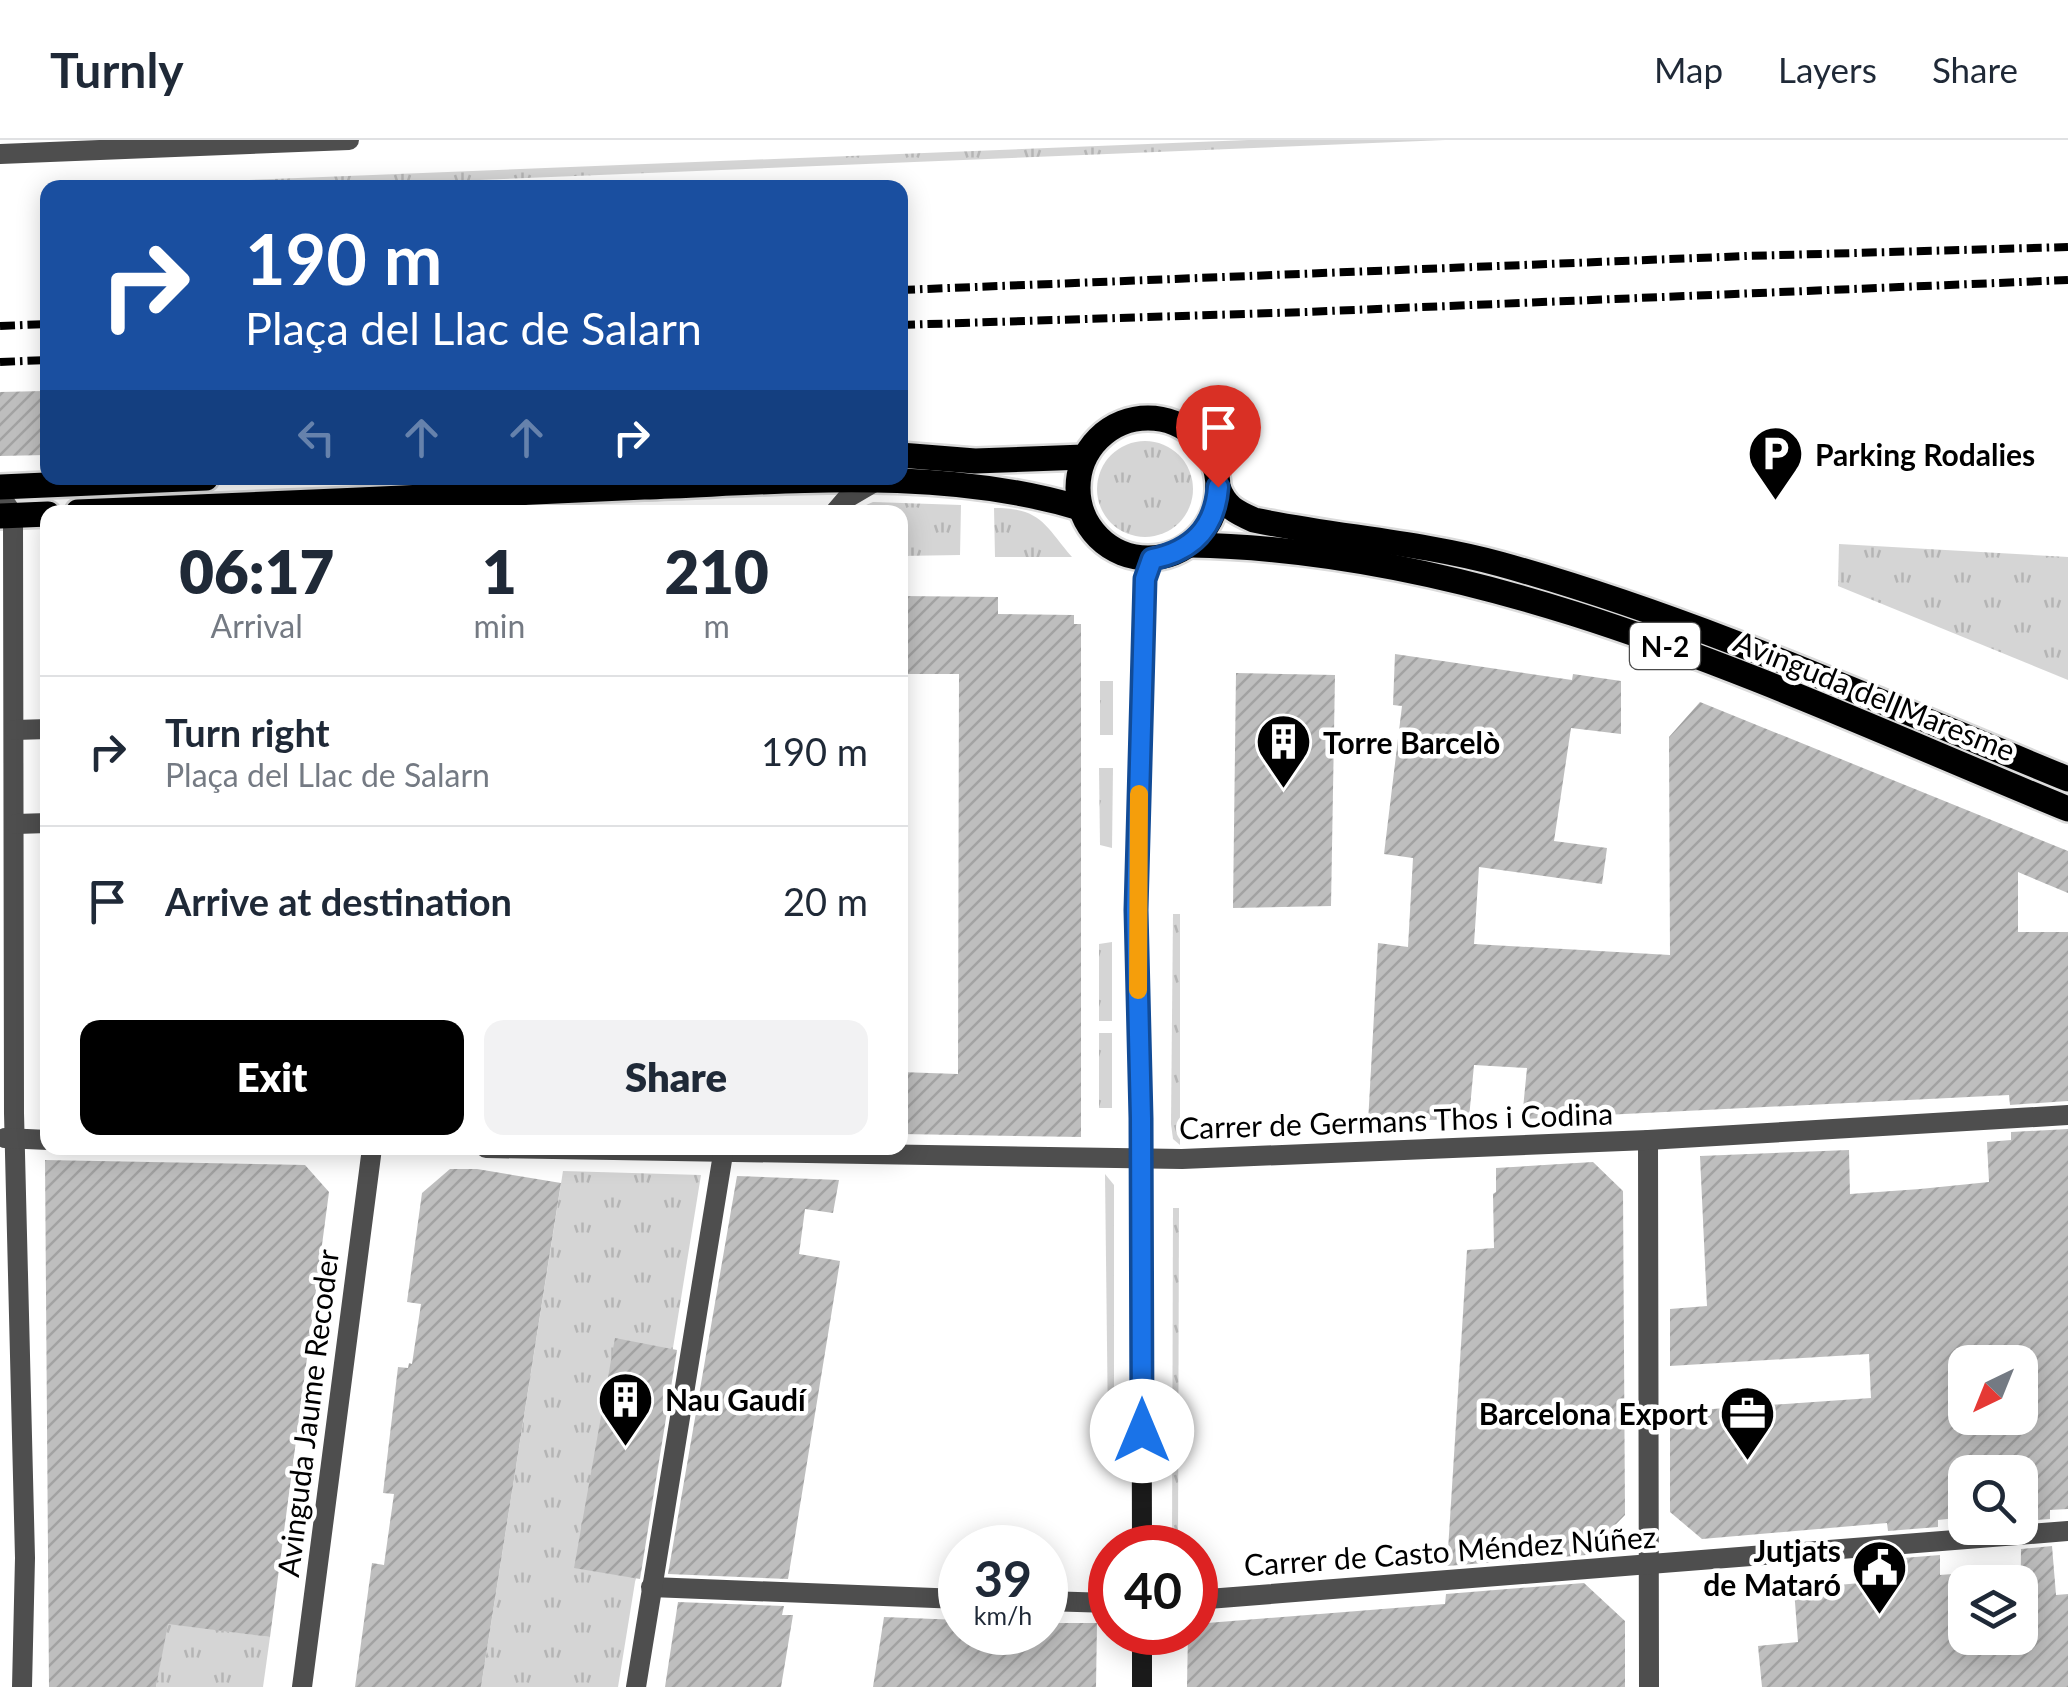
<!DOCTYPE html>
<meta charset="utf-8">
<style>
:root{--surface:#fff;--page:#f2f2f3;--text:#1f2937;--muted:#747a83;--line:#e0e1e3;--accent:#000}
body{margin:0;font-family:Lato,sans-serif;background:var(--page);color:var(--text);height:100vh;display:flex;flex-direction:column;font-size:38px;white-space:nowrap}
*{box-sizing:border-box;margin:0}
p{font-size:32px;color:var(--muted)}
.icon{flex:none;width:55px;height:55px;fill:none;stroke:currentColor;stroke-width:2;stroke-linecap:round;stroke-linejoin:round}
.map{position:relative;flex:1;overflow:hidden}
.details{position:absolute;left:40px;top:365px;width:868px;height:650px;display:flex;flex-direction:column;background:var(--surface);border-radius:20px;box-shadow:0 5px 25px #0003}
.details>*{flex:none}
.top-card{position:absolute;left:40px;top:40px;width:868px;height:305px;border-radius:20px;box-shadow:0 5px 25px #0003;background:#1a4fa0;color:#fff;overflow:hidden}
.needle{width:65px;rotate:223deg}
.buttons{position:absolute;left:1948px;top:1205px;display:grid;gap:20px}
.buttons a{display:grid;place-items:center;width:90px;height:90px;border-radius:20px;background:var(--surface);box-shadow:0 5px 25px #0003;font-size:50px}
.speed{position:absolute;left:938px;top:1385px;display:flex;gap:20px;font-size:50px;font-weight:700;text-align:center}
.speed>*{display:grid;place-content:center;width:130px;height:130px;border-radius:50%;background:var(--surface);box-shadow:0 5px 25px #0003;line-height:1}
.speed small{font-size:25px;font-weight:400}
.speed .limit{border:15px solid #d22;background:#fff;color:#111}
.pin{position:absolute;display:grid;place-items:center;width:85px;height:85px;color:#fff;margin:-102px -42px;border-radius:50% 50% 50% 0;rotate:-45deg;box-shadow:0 0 10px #0007}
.pin .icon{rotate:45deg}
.me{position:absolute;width:110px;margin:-55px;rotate:0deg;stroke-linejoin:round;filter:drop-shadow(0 0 8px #0008)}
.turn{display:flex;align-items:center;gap:35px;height:210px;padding:0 40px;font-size:45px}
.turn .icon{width:130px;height:130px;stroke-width:2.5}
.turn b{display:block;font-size:70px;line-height:85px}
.lanes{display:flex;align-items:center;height:95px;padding:0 40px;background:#0003;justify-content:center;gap:50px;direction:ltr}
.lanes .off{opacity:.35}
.eta{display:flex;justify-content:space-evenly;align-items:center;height:170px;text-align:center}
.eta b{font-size:60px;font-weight:800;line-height:70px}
.primary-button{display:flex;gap:20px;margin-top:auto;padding:20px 40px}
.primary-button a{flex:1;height:115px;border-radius:20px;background:var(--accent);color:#fff;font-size:40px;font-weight:800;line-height:115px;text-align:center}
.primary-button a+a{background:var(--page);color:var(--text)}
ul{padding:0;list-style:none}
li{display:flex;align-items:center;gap:30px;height:150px;padding:0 40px;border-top:2px solid var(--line)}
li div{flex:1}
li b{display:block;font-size:38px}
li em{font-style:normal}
header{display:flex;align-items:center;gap:60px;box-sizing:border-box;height:140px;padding:0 50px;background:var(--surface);border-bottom:2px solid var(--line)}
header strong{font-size:48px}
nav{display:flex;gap:55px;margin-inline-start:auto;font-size:35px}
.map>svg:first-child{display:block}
.grass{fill:url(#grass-tufts)}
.building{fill:url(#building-hatch);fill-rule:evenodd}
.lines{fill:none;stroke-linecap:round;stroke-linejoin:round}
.primary-casing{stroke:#dbdbdb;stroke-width:30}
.street{stroke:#4e4e4e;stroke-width:20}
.secondary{stroke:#1b1b1b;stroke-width:20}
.primary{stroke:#000;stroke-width:25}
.rail{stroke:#000;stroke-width:8;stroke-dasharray:15 5 2.5 5;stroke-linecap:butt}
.route-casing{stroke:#114b97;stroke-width:25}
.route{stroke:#1a73e8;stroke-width:18}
.slow{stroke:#f59e0b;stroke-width:18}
.labels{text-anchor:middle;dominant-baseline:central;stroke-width:9;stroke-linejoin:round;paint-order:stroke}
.shield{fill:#fff;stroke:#4c4c4c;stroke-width:2.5}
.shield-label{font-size:28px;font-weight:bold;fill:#000}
.poi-label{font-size:30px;font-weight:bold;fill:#000;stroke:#fff;text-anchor:start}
.street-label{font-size:30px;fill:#000;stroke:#fff}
</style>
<header>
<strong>Turnly</strong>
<nav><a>Map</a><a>Layers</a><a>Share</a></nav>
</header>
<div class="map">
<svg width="2068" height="1547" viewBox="0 0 2068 1547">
<defs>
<pattern id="grass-tufts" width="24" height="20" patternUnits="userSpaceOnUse" patternTransform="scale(2.5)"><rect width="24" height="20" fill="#d5d5d5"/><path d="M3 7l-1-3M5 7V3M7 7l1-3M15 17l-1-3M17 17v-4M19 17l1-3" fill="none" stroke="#b5b5b5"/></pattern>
<pattern id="building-hatch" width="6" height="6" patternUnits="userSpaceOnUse" patternTransform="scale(2.5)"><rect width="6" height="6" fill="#bebebe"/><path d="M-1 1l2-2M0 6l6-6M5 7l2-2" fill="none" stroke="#a2a2a2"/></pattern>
</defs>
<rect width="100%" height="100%" fill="#fff"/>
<g class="grass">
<polygon points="1248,0 1445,0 332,46 197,48 197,42"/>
<circle cx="1145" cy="349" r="48"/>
<polygon points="873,362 961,365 960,415 900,416 900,372 850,372"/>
<path d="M994,368C1041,368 1044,384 1072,417H995Z"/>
<polygon points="1839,404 2068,417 2068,540 1838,446"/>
<rect x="1100" y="541" width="13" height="54"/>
<polygon points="1099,628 1113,628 1112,708 1100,705"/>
<polygon points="1173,774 1180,774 1180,1005 1173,999 1171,984"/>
<polygon points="1112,802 1112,881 1099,881 1099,804"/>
<rect x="1099" y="893" width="13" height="75"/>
<polygon points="563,1031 701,1035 618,1547 481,1547"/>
<polygon points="1105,1034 1114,1045 1114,1288 1108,1288"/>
<polygon points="1173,1068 1179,1068 1178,1408 1172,1407"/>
<polygon points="167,1483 270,1497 263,1547 156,1547"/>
</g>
<g class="building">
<polygon points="44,251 44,255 48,255 46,315 0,316 0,252"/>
<polygon points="900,456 998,457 998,474 1074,475 1074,484 1081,484 1081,997 900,994 900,932 958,934 959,534 900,534"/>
<polygon points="1395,514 1572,540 1573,534 1621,541 1621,594 1571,588 1554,701 1607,708 1602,744 1479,727 1474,804 1670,815 1669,597 1700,562 2068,711 2068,753 2018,732 2018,792 2068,792 2068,961 2010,965 2009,955 1522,979 1527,928 1474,925 1469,978 1368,983 1378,803 1408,807 1413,718 1384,714 1402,566 1393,565"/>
<polygon points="1236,533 1335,535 1331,766 1233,768"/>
<path d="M2068,989V1369L2050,1370V1379L2020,1381V1332H1965V1377L1938,1380V1387L1888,1391L1887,1383L1702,1399L1670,1372V1272L1871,1258L1869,1214L1670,1226V1169L1707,1166L1700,1016L1849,1010L1850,1054L1920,1049L1989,1042L1987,1002L2011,1000V992ZM1965,1222H2020V1278H1965Z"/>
<polygon points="45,1020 305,1025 329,1052 270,1497 168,1484 156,1547 49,1547"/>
<polygon points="1593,1022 1623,1051 1625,1375 1586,1415 1447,1426 1467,1110 1494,1108 1493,1054 1496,1052 1496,1028"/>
<polygon points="450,1029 477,1029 561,1043 481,1547 355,1547 372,1423 384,1425 391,1375 394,1354 383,1353 398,1227 408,1228 409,1223 412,1224 421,1164 407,1162 422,1053"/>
<polygon points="737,1036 839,1040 833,1073 805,1069 799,1114 840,1121 788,1439 668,1434"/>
<polygon points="615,1198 677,1210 640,1439 574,1428"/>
<polygon points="2052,1406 2056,1455 2068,1454 2068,1547 1762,1547 1758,1506 1798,1502 1794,1449 1893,1440 1891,1419 1940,1415 1940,1435 1965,1433 1965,1498 2020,1498 2021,1409"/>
<polygon points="1584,1443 1625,1481 1625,1547 1187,1547 1188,1492 1195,1492 1195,1484 1445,1464 1446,1454"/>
<polygon points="678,1462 784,1466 782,1475 793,1475 781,1547 665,1547"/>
<polygon points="884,1477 960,1480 960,1492 1045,1492 1045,1483 1097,1483 1096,1547 873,1547"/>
</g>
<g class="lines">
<defs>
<g id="primary">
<circle cx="1148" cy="348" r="70"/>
<polyline points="900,315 975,321 1084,317"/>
<polyline points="0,347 206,338"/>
<path d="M1218,347C1225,367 1236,372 1254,380C1336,397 1419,402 1500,424C1695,478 1882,563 2068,639"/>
<path d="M78,372C267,365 455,355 644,347C787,342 941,326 1080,368"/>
<polyline points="0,376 48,374"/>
<path d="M1190,405C1500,410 1787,554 2068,669"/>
</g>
</defs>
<use href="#primary" class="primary-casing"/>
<g class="street">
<polyline points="0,14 349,0"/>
<polyline points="0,355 13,375 14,973 25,1418 22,1547"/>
<polyline points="496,372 528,352"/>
<polyline points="835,372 847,358 876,341"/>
<polyline points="15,590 48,589"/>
<polyline points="16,684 48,683"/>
<polyline points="5,998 48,1000"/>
<polyline points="1648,1000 1649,1547"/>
<polyline points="486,1008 1182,1019 1648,1000 2068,975"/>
<polyline points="651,1447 960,1459"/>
<polyline points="1195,1460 2068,1391"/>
<polyline points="1045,1461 1110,1463"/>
<polyline points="302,1547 372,1008"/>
<polyline points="636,1547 724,1008"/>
</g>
<g class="secondary">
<polyline points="1142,1408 1141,978 1135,770 1143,463 1145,439 1152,419"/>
<polyline points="1142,1492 1142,1547"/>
</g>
<use href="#primary" class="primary"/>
<g class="rail">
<polyline points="900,150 1747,116 2068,107"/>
<polyline points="900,185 1305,172 2068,140"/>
<polyline points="0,186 48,184"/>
<polyline points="0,222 48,220"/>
</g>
</g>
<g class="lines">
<defs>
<path id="route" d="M1142,1291L1141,978L1136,770L1145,439L1152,419C1192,411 1215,388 1218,347"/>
</defs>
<use href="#route" class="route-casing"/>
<use href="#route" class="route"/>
<polyline class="slow" points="1138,850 1139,654"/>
</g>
<defs>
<symbol id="parking-pin" viewBox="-11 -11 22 30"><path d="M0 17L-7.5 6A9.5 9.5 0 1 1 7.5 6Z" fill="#000" stroke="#fff"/><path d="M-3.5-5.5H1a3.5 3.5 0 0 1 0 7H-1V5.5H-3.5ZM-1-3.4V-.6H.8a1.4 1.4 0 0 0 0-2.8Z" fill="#fff"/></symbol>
<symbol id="building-pin" viewBox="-11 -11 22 30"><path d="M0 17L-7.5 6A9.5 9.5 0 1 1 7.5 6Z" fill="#000" stroke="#fff"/><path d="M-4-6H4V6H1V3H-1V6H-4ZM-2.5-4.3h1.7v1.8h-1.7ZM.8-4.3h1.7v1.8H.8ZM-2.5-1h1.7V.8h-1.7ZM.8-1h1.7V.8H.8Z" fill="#fff"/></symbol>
<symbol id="office-pin" viewBox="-11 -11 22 30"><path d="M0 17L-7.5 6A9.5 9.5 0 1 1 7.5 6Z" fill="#000" stroke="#fff"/><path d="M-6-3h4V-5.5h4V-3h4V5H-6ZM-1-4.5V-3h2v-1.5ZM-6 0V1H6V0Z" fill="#fff"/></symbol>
<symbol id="civic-pin" viewBox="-11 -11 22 30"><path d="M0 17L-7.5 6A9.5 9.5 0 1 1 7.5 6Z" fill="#000" stroke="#fff"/><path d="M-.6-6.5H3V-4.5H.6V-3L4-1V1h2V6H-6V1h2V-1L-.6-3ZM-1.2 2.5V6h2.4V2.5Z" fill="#fff"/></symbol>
</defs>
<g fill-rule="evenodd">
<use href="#parking-pin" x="1744" y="282" width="63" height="86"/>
<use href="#building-pin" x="1252" y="570" width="63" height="86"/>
<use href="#building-pin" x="594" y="1228" width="63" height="86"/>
<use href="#office-pin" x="1716" y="1242" width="63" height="86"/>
<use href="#civic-pin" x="1848" y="1396" width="63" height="86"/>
</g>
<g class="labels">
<rect class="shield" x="1630" y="483" width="70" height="46" rx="8"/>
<g class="shield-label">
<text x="1665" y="506">N-2</text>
</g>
<g class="poi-label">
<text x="1815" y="314">Parking Rodalies</text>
<text x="1323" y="602">Torre Barcelò</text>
<text x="665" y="1259">Nau Gaudí</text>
<text x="1708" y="1273" text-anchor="end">Barcelona Export</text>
<text x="1841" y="1410" text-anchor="end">Jutjats<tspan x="1841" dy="34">de Mataró</tspan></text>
</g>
<g class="street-label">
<text transform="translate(1875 555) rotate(22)">Avinguda del Maresme</text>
<text transform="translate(1396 980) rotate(-2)">Carrer de Germans Thos i Codina</text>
<text transform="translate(307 1273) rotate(-83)">Avinguda Jaume Recoder</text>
<text transform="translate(1450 1410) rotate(-4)">Carrer de Casto Méndez Núñez</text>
</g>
</g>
</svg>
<div class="buttons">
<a><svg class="needle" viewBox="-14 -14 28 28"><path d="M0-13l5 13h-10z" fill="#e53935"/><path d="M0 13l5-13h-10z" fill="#747a83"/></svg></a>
<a><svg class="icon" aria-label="search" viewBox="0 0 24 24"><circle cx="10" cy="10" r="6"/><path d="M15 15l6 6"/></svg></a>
<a><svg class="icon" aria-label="layers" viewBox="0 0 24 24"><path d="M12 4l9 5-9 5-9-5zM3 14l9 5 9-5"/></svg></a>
</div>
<div class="speed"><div>39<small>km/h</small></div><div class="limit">40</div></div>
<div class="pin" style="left:1218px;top:347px;background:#d93025"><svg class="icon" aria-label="arrive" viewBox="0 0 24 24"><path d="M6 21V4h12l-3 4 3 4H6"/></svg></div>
<svg class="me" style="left:1142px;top:1291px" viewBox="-20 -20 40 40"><circle r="19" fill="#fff"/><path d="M0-13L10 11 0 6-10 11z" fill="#1a73e8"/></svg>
<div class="top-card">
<div class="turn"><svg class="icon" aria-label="right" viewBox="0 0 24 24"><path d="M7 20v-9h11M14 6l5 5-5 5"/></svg><div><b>190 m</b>Plaça del Llac de Salarn</div></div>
<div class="lanes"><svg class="icon off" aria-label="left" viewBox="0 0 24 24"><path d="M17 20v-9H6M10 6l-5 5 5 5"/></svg><svg class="icon off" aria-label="ahead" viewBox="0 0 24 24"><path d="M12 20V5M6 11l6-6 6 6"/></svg><svg class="icon off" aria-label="ahead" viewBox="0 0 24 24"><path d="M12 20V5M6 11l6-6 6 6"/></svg><svg class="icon" aria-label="right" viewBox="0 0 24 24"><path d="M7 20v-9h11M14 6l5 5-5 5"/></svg></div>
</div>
<section class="details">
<div class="eta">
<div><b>06:17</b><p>Arrival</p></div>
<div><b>1</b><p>min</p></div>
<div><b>210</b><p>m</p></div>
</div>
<ul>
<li><svg class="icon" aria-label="right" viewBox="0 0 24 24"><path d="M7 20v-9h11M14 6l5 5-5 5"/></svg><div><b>Turn right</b><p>Plaça del Llac de Salarn</p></div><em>190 m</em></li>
<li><svg class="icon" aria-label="arrive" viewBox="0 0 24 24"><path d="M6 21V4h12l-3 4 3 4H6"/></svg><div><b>Arrive at destination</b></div><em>20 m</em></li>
</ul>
<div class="primary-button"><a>Exit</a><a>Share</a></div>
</section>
</div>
